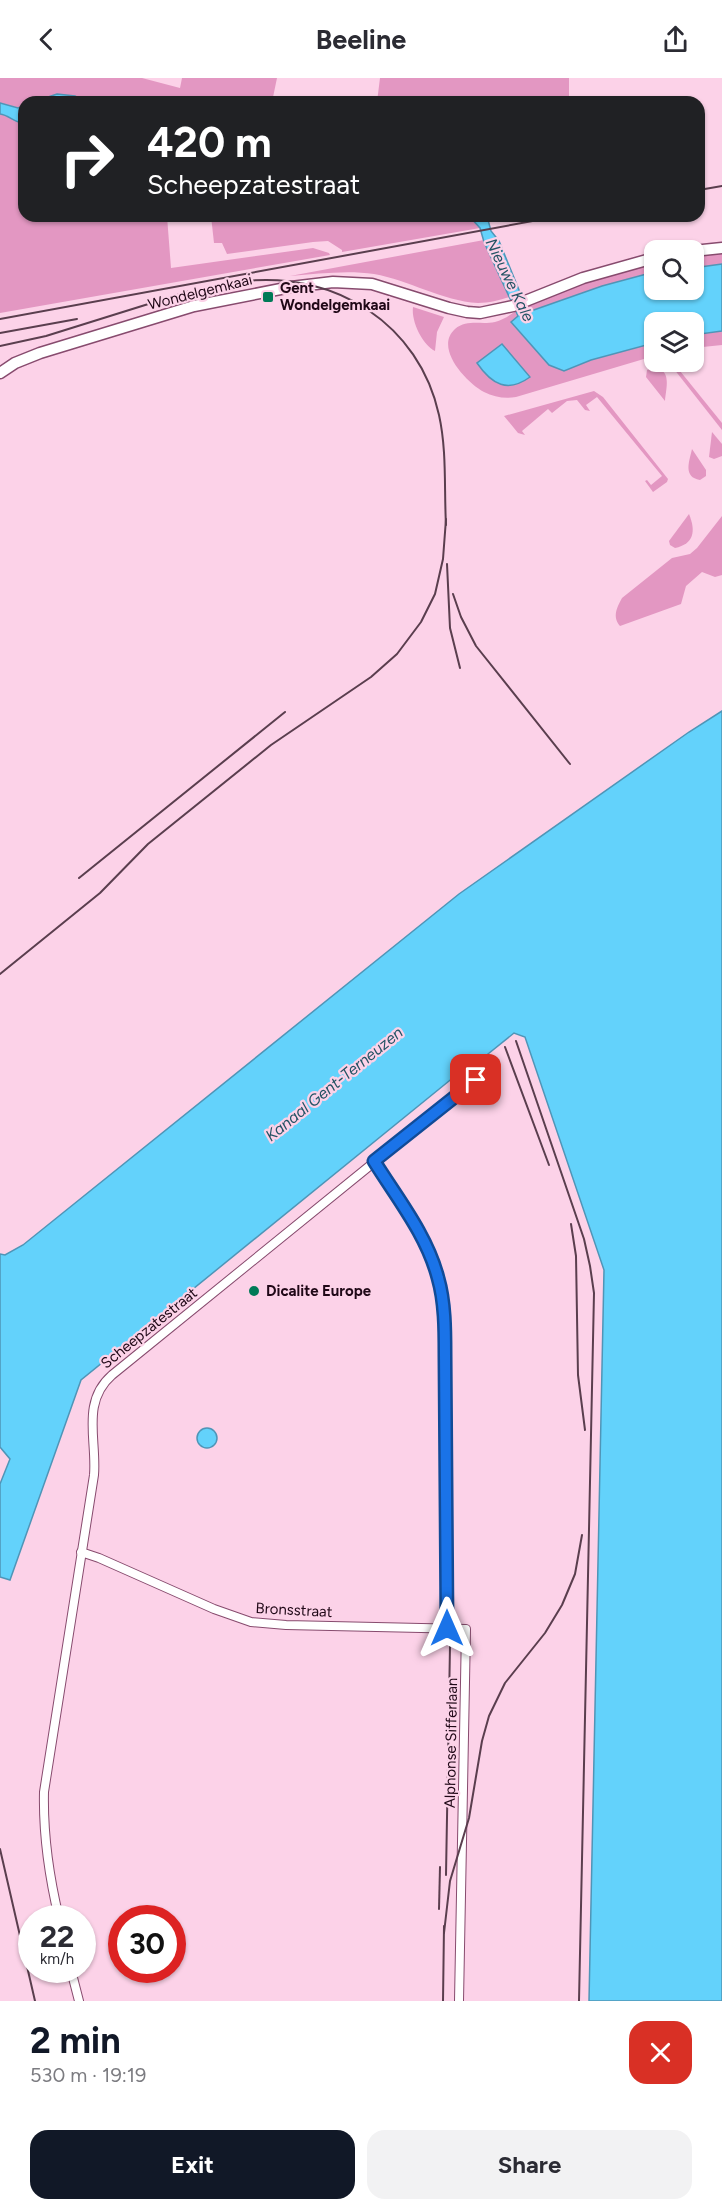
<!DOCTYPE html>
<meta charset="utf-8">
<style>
:root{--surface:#fff;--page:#f2f2f3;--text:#2b2b33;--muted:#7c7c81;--accent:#111827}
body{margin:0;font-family:Figtree,sans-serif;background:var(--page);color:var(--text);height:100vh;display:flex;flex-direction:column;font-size:22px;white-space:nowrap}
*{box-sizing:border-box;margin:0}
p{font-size:20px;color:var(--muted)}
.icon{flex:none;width:33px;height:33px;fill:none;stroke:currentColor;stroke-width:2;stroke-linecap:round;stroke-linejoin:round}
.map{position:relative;height:1923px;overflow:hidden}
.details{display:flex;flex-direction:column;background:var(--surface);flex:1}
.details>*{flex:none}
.hud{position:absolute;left:18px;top:18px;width:687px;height:126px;border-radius:18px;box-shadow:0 2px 4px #0004;background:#202124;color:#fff;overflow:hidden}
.fabs{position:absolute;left:644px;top:162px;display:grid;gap:12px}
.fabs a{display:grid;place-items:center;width:60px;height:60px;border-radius:12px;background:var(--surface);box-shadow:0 2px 4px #0004;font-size:30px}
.speed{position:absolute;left:18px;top:1827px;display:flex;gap:12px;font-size:30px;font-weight:700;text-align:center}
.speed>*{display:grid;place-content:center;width:78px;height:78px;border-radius:50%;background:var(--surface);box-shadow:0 2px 4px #0004;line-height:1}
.speed small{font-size:15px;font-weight:400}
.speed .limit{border:9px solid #d22;background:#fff;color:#111}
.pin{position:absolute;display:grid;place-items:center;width:51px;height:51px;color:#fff;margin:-26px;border-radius:12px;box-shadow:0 3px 9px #0006}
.me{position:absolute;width:66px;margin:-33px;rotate:0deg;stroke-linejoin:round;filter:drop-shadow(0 0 4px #0008)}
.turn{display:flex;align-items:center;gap:21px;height:126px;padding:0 30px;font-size:27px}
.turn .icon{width:78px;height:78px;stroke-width:2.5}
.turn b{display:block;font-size:42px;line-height:51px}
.round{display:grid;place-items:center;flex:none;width:63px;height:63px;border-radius:18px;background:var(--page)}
.headline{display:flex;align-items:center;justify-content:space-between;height:102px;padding:0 30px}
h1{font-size:36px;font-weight:700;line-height:45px;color:var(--accent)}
.primary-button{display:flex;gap:12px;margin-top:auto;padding:12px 30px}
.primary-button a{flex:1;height:69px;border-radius:18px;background:var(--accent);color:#fff;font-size:24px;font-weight:700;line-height:69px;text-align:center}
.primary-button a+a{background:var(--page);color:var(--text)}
header{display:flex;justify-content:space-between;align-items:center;height:78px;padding:0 30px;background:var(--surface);font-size:27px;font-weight:700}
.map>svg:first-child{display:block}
.green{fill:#e397c2}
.water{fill:#63d2fb;stroke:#4f95b7;stroke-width:1.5}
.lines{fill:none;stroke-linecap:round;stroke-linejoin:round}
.street-casing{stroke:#874b6e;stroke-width:10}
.secondary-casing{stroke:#874b6e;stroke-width:13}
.street{stroke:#fff;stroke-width:8}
.secondary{stroke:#fff;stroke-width:10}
.rail{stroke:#5a3e4e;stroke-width:2}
.route-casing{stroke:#114b97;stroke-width:15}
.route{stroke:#1a73e8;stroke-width:10}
.poi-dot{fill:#007a57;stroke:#fcd2e8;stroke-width:2}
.labels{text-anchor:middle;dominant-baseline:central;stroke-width:4.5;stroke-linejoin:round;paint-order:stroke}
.poi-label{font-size:15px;font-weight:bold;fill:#200817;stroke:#fcd2e8;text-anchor:start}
.street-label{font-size:15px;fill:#200817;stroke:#fcd2e8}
.water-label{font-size:16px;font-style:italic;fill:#235364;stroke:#fcd2e8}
</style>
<header><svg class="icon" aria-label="back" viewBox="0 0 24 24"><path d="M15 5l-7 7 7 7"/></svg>Beeline<svg class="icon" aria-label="share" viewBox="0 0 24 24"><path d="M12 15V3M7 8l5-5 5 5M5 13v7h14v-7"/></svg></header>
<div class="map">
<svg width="722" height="1923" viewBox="0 0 722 1923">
<rect width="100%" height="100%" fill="#fcd2e8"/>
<g class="green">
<path d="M0,0H142L180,10L182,0H277L272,24H86C64,8 47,24 24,24V28L19,30L0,25Z"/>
<polygon points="380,0 569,0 569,24 377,24"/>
<path d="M0,36C9,37 15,45 24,45V138H167L171,190L313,170L329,175L330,177L0,235Z"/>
<polygon points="211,138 469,138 480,150 342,174 342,172 328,163 313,164 227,176 222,165 214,165"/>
<path d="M484,162L510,219C499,222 489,225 478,225C442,223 409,202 374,196C346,192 318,196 290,198Z"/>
<polygon points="722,175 722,186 693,190 693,179"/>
<polygon points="654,185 654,194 602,208 528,234 526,228 585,205"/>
<path d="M413,229L444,239L437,254L435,273C423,267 411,244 413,229Z"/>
<path d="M516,233L519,239L511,245L549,287L564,292L591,282L654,265V278L516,319C505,321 494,319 484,314C466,304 434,270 455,251C467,241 481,247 495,244C503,242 510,237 516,233Z"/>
<polygon points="722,253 722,267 693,270 693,257"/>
<polygon points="670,286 676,288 722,345 722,352"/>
<path d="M655,289C672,293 666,310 665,323L646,299L647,292Z"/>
<polygon points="594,313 603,319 668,401 667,404 653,414 645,403 647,402 651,407 662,398 597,319 586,327 590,333 585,332 577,322 567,323 552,335 548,331 522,353 525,357 518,355 504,338"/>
<polygon points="712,354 722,366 722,378 714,381 709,379"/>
<path d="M692,371L706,392V398L700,402C683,399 689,384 692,371Z"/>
<path d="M689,436C696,453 694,466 675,470L670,467L669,463Z"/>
<path d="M722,438V497L715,499L702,494L686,508L681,526L620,548C612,539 617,529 622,520L672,480L690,476L697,470Z"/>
</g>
<g class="water">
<polygon points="57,16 75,18 86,24 33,24"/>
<path d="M0,25L18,30L24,28V45C15,45 9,37 0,36Z"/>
<polygon points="469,138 487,138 491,153 499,163 528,234 602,208 654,194 654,212 693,212 693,190 722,186 722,253 693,257 693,244 654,244 654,265 591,282 564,293 549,287 511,244 518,238 484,164 480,150"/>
<path d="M502,266L530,299C508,315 492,307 477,285Z"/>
<polygon points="722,633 722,1923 589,1923 604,1192 525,959 514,955 483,980 481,977 81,1302 10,1502 0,1499 0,1406 10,1381 0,1369 0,1176 5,1177 23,1167 459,816 689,654"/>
<circle cx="207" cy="1360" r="10"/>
</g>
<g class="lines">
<defs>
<g id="street">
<path d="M374,1083C397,1120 427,1157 438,1200C445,1224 445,1252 445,1277L447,1550"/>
<polyline points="81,1474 99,1480 214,1531 251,1544 286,1547 466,1551 459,1923"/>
<path d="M59,1840C49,1798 43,1757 44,1714L94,1397C97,1362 81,1324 112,1297L494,987"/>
<polyline points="71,1892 79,1923"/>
</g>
<g id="secondary">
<polyline points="693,173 722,170"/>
<polyline points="0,295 15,285 40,275 194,228 291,209 333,204 372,206 449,230 467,234 480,235 513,228 583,200 654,180"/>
</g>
</defs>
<use href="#street" class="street-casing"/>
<use href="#secondary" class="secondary-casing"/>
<use href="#street" class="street"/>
<use href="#secondary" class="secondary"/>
<g class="rail">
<polyline points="699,112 722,108"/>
<path d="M246,203C336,194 419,246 439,337C447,373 444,411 446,447"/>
<polyline points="0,241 560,138"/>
<polyline points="0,255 77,241"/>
<polyline points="0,268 46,258 190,213"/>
<polyline points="447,486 450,550 460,590"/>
<polyline points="453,516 461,539 476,568 570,686"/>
<polyline points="79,800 285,634"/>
<polyline points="0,896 100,815 148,766 271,667 371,599 397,576 421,544 435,516 443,481 446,441"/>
<polyline points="516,963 584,1161 590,1188 594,1215 579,1923"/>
<polyline points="505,969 549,1087"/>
<polyline points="571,1146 576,1178 578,1297 585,1352"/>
<polyline points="0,1771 35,1923"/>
<polyline points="446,1797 450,1568"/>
<polyline points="439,1831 440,1789"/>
<polyline points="444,1855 450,1803 469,1740 482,1663 489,1638 505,1605 545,1555 562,1527 575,1496 582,1457"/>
<polyline points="443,1923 444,1848"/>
</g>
</g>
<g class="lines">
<defs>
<path id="route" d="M447,1550L445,1277C445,1252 445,1224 438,1200C427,1157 397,1120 374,1083L476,1002"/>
</defs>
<use href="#route" class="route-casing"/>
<use href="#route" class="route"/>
</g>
<g class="poi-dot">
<rect x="262" y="213" width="12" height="12" rx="3"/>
<circle cx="254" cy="1213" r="6"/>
</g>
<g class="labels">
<g class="poi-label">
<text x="280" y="210">Gent<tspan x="280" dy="17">Wondelgemkaai</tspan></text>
<text x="266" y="1213">Dicalite Europe</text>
</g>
<g class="street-label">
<text transform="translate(200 214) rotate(-14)">Wondelgemkaai</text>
<text transform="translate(149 1250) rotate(-39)">Scheepzatestraat</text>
<text transform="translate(294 1532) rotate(3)">Bronsstraat</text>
<text transform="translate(451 1665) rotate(-89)">Alphonse Sifferlaan</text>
</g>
<g class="water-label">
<text transform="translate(510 202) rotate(64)">Nieuwe Kale</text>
<text transform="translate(334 1006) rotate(-39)">Kanaal Gent-Terneuzen</text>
</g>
</g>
</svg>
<div class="fabs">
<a><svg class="icon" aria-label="search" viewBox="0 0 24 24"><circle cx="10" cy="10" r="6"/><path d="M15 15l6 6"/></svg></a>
<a><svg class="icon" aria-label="layers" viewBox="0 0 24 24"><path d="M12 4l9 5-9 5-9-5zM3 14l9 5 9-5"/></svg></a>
</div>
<div class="speed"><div>22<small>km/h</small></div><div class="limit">30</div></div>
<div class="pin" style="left:476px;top:1002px;background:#d93025"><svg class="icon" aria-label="arrive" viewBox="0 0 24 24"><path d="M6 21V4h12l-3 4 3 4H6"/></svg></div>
<svg class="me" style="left:447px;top:1550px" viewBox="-20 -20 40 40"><path d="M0-17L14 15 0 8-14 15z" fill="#1a73e8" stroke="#fff" stroke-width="4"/></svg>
<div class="hud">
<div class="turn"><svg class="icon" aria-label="right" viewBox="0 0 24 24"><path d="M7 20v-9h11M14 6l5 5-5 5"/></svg><div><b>420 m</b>Scheepzatestraat</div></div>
</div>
</div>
<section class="details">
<div class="headline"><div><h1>2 min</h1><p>530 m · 19:19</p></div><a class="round" style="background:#d93025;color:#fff"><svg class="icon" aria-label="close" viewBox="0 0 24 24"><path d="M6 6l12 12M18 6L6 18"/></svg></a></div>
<div class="primary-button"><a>Exit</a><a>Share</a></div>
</section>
